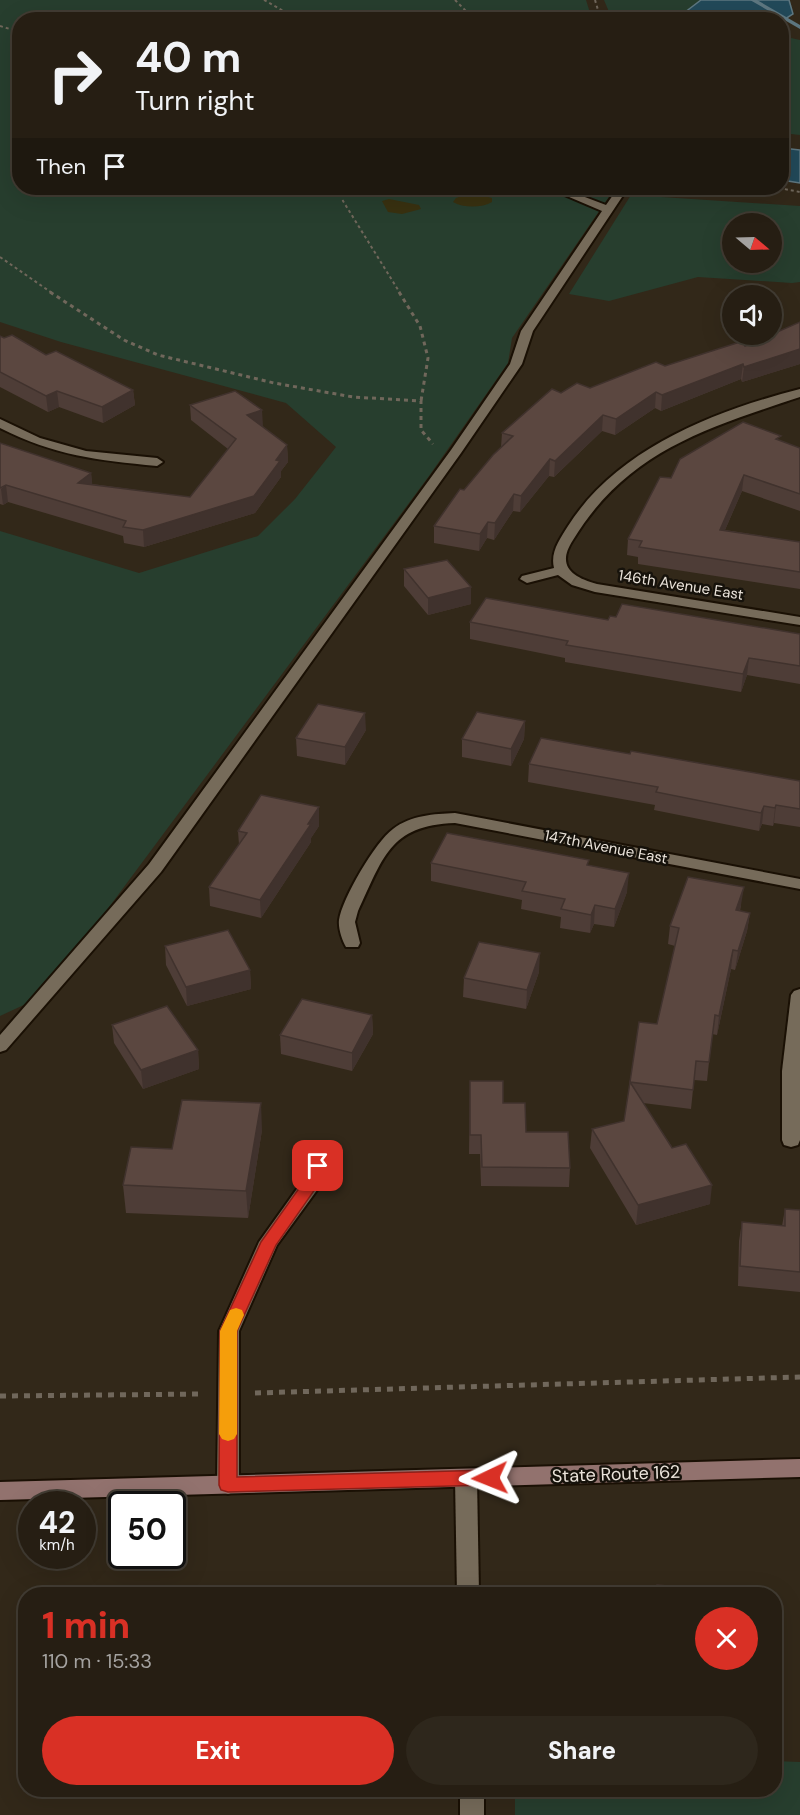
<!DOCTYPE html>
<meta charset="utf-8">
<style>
:root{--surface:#261e13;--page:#2e271c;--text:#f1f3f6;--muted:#a4a2a0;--line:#423c33;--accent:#d93025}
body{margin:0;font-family:"DM Sans",sans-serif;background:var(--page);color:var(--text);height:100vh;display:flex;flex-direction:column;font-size:22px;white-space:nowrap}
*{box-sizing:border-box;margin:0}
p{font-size:20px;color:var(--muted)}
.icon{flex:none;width:33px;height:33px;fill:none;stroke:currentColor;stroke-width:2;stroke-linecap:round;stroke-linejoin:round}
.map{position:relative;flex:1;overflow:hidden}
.details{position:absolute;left:18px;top:1587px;width:764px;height:210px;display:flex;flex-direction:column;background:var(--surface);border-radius:24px;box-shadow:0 6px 24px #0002,0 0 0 2px var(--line)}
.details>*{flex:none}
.guide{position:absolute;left:12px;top:12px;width:777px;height:183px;border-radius:24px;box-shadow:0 6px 24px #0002,0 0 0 2px var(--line);background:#261e13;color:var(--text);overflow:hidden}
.needle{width:39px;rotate:109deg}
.tools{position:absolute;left:722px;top:213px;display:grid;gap:12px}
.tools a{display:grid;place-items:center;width:60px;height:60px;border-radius:50%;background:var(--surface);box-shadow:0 6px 24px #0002,0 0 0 2px var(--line);font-size:30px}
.speed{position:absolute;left:18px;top:1491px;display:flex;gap:12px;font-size:30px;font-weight:700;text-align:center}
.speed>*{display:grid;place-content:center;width:78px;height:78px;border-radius:50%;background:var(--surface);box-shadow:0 6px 24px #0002,0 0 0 2px var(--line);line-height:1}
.speed small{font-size:15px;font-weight:400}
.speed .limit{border:3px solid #111;border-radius:9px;background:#fff;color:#111}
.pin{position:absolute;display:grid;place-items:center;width:51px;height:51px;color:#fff;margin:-26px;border-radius:12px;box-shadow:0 3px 9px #0006}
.me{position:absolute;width:66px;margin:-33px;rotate:268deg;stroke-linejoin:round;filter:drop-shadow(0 0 4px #0008)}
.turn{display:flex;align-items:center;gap:21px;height:126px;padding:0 24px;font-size:27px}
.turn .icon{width:78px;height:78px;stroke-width:2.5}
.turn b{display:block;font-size:42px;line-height:51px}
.then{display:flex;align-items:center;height:57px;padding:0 24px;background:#0003;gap:12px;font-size:22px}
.round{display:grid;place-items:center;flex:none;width:63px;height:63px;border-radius:32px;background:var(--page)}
.headline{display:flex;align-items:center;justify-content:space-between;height:102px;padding:0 24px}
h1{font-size:36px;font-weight:800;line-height:45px;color:var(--accent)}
.primary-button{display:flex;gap:12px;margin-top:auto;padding:12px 24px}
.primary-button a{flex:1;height:69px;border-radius:36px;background:var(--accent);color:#fff;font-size:24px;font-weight:800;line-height:69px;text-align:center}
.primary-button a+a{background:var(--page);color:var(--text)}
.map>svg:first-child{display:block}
.green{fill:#273e2e;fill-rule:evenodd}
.sand{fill:#393110}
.water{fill:#224959;stroke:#5e7780;stroke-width:1.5}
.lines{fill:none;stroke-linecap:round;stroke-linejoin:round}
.stream{fill:#5e7780;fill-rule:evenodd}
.service-casing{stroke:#1a1004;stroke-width:4}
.minor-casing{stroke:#1a1004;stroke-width:4}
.secondary-casing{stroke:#1a1004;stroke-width:4}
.path-far2{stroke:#70675b;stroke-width:2;stroke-dasharray:3 3;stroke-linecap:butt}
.path-far1{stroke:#70675b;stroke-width:3;stroke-dasharray:4 4;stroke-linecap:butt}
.path{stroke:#70675b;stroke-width:5;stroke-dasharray:6 6;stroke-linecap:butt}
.service{fill:#766b5a;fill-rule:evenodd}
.minor{fill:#766b5a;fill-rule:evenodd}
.secondary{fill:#92726e;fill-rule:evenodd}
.wall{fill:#4e3d37}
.shaded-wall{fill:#40322d}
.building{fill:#5b4740;stroke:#40322d;stroke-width:1.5}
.route{fill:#d93025;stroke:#8d1f18;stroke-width:1.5}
.slow{fill:#f59e0b}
.labels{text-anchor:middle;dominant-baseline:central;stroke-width:5;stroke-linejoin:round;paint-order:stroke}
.street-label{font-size:15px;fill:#eae3da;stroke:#16120b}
.near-street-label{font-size:18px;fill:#eae3da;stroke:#16120b}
</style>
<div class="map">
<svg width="800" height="1815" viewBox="0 0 800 1815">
<rect width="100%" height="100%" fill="#322819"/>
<g class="green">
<polygon points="0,0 586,0 592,19 20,20 20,188 615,188 512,338 508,363 429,476 43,996 0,1016 0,531 139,573 258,536 295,499 336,447 286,403 61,342 0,322"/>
<polygon points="604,0 701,0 676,20 612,19"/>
<polygon points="782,36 800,40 800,135 782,133"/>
<path d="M631,195L800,206V282L792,283L698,277L609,301L569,294ZM732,224H771V262H732Z"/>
<polygon points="774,1761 800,1762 800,1815 515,1815 515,1790 774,1790"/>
</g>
<g class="sand">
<path d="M462,196H484L492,198V202C482,208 463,208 453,202L456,198Z"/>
<polygon points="389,199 419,205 421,209 402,214 388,212 382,201"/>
</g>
<g class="water">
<polygon points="701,0 789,0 793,14 782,21 676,19"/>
<polygon points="782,148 800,150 800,183 782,180"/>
</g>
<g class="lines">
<polygon class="stream" points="750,0 757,0 800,25 800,29"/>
<defs>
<g id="service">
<polygon points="548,188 561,188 606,205 618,188 628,188 533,331 522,364 461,453 161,872 6,1050 0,1052 0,1035 149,864 451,450 510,364 521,331 602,211"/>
<polygon points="318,1159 325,1161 327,1166 320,1186 277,1245 239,1331 239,1485 236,1491 228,1494 220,1491 217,1485 219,1331 259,1242 304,1179 311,1161"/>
</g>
<g id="minor">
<path d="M800,389V397C707,428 627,451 573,540C556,566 572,577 597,584L800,617V625L595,592L572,585L558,575L527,583L520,579L522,576L554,568C550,552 560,539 568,526C617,449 714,411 800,389Z"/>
<path d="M0,419L40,438L86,451L157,458L163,462L157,466C96,460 56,456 0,428Z"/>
<path d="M455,813L800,879V889L455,823C389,825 383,859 358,911L355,922L360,943L358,947H346C342,940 338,928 339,920C342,899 375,842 393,829C411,815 434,814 455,813Z"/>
<polygon points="800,989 800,1140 798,1145 791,1147 784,1145 782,1140 782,1071 791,995 794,991"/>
<polygon points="466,1469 474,1472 477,1478 479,1594 457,1594 455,1478 458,1472"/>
<rect x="460" y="1790" width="24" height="25"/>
</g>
<polygon id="secondary" points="800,1459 800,1477 0,1500 0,1482"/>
</defs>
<use href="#service" class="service-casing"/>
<use href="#minor" class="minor-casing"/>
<use href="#secondary" class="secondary-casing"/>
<g class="path-far2">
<polyline points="264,0 299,20"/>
<polyline points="455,0 475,20"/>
<polyline points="595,0 601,20"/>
<polyline points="0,26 20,32"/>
<polyline points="341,188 343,201 400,293"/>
<polyline points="779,188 800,192"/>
<polyline points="0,257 52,293"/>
</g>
<g class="path-far1">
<polyline points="50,292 124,340 158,355 274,383 353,397 421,401 421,430 433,444"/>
<polyline points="399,292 420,326 428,358 421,401"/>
</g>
<g class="path">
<polyline points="255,1393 800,1377"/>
<polyline points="0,1396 202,1394"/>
</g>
<use href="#service" class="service"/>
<use href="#minor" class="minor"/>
<use href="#secondary" class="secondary"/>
</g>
<g class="wall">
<polygon points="800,322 800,364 742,382 741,379 661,411 655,408 615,435 602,431 554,477 549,476 520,512 513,511 494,540 487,538 479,551 434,543 434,526 464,490 501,447 502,433 561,393 590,388 665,366 745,346"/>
<polygon points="0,336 133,390 135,405 103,423 59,407 48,412 0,387"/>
<polygon points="190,405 262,410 262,427 287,445 288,462 281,471 281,477 255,513 144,547 124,543 123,536 8,502 3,505 0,504 0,443 91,473 92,484 190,497 228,449 191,420"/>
<polygon points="780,441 800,448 800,511 742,491 725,530 800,542 800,589 638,564 638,557 627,555 628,539 671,478"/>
<polygon points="404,569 471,587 471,604 428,615 404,586"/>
<polygon points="616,617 800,634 800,684 747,675 741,692 565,662 565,658 470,639 470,622 608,620"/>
<polygon points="525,721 524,739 511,766 462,757 462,739"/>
<polygon points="366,730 345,765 297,756 296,738"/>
<polygon points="630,754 800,781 800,827 774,823 773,826 762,824 759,831 654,810 655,805 528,782 529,764"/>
<polygon points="319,826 311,838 311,842 261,918 210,906 209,887 239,845 238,831"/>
<polygon points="431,863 589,865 627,892 614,927 594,924 590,933 560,928 561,917 521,909 522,900 431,881"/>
<polygon points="741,905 740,911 750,913 747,931 735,970 731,969 717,1035 712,1034 707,1081 694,1080 691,1109 643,1103 710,1204 636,1225 590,1148 592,1129 624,1121 639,1022 657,1024 675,946 668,944 670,926"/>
<polygon points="165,946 250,970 251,989 187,1006 166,965"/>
<polygon points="539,972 526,1009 463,997 464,978"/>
<polygon points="372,1015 373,1034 352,1071 281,1054 280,1035"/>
<polygon points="112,1025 198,1050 199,1069 143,1089 114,1043"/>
<polygon points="470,1081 503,1103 526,1132 570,1168 569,1187 481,1186 480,1154 469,1154"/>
<polygon points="262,1130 248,1218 126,1213 123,1185 172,1149"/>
<polygon points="785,1209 800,1210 800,1292 738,1286 739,1241 742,1222 782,1226"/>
<polygon points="106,1790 132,1790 107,1791"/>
<polygon points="152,1790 201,1790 201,1794 153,1796"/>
</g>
<g class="shaded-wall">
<polygon points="800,349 800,364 742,382 744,367"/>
<polygon points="743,364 741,379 661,411 662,395"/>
<polygon points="133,390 135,405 103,423 102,407"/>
<polygon points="57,391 59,407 48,412 46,396"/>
<polygon points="656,392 655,408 615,435 616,419"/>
<polygon points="262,410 263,426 248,431 247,415"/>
<polygon points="603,415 602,431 554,477 555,461"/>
<polygon points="287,445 288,462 281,471 281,477 255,513 144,547 143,530 276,460"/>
<polygon points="550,459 549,476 520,512 521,496"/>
<polygon points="91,473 93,490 78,483"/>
<polygon points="744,475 742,491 718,546 720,530"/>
<polygon points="6,485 8,502 3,505 1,489"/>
<polygon points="514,494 513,511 494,540 495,523"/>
<polygon points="488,522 487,538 479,551 480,534"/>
<polygon points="471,587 471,604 428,615 428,598"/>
<polygon points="749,658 747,675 741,692 743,674"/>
<polygon points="365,713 366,730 345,765 345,747"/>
<polygon points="525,721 524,739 511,766 511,749"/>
<polygon points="776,805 774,823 773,826 775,808"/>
<polygon points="764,806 762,824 759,831 761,813"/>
<polygon points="319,807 319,826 311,838 311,842 261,918 260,900"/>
<polygon points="629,873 627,892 614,927 615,909"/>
<polygon points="744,887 741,905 734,929 736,910"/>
<polygon points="595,905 594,924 590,933 591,915"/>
<polygon points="750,913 747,931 735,970 738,951"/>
<polygon points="733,950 731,969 717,1035 719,1016"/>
<polygon points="540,953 539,972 526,1009 527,990"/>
<polygon points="250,970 251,989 187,1006 186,987"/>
<polygon points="372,1015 373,1034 352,1071 352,1053"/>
<polygon points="198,1050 199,1069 143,1089 141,1070"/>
<polygon points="261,1103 262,1130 248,1218 246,1191"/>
<polygon points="712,1185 710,1204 636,1225 638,1205"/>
</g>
<g class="building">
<polygon points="800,322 800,349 744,367 743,364 662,395 656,392 616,419 603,415 555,461 550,459 521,496 514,494 495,523 488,522 480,534 434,526 460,489 464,490 493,455 513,436 502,433 552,389 561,393 577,383 590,388 656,362 665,366 743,341 745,346"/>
<polygon points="12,335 46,355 56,351 133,390 102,407 57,391 46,396 0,372 0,336 4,338"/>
<polygon points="235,391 262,410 247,415 287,445 276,460 280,461 254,496 143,530 123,527 126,521 6,485 0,488 0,443 91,473 78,483 190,497 236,439 190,405"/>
<polygon points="743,422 781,436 776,439 800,448 800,494 744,475 720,530 800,542 800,572 639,547 642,541 628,539 660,477 671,478 680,459"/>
<polygon points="447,560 471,587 428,598 404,569"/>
<polygon points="486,598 608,620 610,616 616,617 622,604 800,634 800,666 749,658 743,674 566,645 568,641 470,622"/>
<polygon points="318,704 365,713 345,747 296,738"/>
<polygon points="477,712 525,721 511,749 462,739"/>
<polygon points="541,738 630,754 631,751 800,781 800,809 776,805 775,808 764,806 761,813 656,792 658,787 529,764"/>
<polygon points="261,795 319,807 308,824 311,824 260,900 209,887 247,833 238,831"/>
<polygon points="447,833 589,860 587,865 629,873 615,909 595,905 591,915 561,909 565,899 522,891 526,882 431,863"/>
<polygon points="688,877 744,887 736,910 750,913 738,951 733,950 719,1016 715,1015 709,1062 696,1061 693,1090 630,1082 639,1022 657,1024 679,928 670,926"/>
<polygon points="228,930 250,970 186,987 165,946"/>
<polygon points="479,942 540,953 527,990 464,978"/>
<polygon points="302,999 372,1015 352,1053 280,1035"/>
<polygon points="167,1006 198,1050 141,1070 112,1025"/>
<polygon points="470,1081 503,1081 503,1103 525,1103 526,1132 568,1132 570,1168 482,1167 481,1135 470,1135"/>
<polygon points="630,1082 672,1148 686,1144 712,1185 638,1205 592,1129 624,1121"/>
<polygon points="182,1100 261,1103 246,1191 123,1185 131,1147 172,1149"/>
<polygon points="785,1209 800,1210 800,1272 740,1266 742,1222 785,1226"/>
<polygon points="657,1585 732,1592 732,1594 657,1594"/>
</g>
<polygon class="route" points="318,1161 323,1162 326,1166 318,1185 276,1245 237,1331 237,1477 490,1470 496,1472 499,1478 496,1483 490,1485 228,1492 221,1490 219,1485 220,1331 261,1242 305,1180 312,1162"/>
<polygon class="slow" points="236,1308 242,1310 244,1315 237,1331 237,1434 234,1439 228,1441 222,1439 219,1434 220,1331 230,1310"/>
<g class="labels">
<g class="street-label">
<text transform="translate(681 585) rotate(9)">146th Avenue East</text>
<text transform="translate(606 847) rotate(11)">147th Avenue East</text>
</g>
<g class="near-street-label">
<text transform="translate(616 1474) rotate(-2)">State Route 162</text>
</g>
</g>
</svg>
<div class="tools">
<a><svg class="needle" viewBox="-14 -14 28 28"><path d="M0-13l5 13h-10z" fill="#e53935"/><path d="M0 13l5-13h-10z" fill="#a4a2a0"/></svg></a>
<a><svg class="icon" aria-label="sound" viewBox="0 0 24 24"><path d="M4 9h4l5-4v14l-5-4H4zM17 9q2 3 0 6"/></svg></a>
</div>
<div class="speed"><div>42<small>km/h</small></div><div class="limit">50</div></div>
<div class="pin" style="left:318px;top:1166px;background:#d93025"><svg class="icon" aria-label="arrive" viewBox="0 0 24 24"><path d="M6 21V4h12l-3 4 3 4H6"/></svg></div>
<svg class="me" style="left:490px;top:1478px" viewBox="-20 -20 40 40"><path d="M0-17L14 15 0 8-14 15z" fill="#d93025" stroke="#fff" stroke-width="4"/></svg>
<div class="guide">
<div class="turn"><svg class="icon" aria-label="right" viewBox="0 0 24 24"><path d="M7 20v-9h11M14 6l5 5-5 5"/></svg><div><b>40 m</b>Turn right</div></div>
<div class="then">Then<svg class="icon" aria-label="arrive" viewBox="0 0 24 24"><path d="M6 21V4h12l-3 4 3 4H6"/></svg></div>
</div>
<section class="details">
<div class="headline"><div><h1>1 min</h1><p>110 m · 15:33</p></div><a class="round" style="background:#d93025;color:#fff"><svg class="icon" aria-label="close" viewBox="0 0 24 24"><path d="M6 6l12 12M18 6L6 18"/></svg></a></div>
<div class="primary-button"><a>Exit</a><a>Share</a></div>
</section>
</div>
